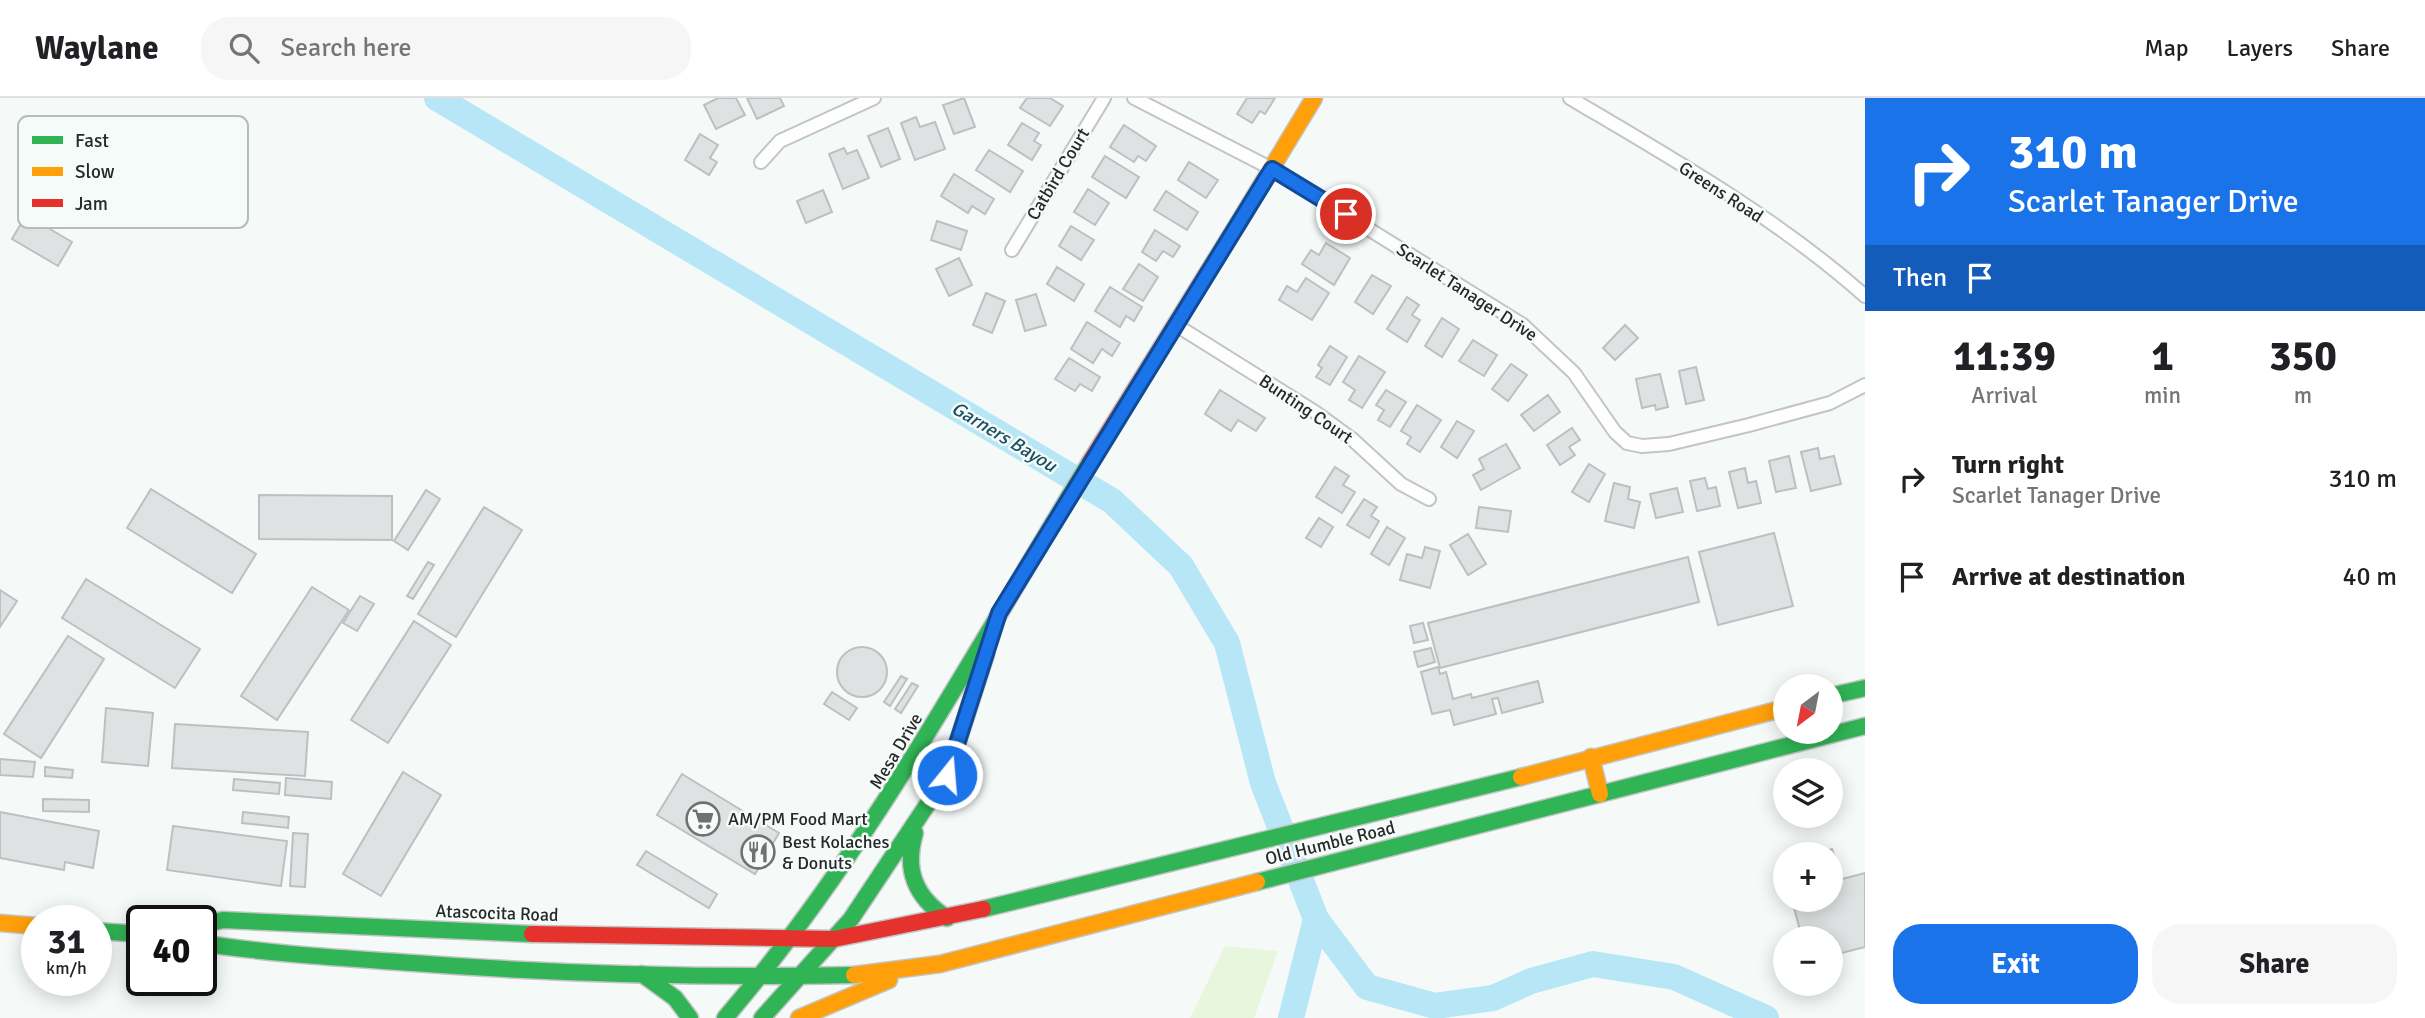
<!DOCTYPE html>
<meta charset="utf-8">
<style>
:root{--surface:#fff;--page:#f6f6f6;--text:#202124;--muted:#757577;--line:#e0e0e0;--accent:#1a73e8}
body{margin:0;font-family:Signika,sans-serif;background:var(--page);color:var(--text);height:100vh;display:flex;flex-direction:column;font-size:26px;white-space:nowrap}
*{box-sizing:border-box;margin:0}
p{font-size:23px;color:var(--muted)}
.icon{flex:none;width:38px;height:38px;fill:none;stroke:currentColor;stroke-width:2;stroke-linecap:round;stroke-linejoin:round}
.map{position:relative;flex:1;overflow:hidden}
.drawer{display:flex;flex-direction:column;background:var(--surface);width:560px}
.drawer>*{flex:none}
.top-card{background:#1a73e8;color:#fff;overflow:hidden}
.needle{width:46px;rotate:212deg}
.tools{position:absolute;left:1773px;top:576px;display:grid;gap:14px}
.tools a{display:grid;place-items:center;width:70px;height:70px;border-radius:50%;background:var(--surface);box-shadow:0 4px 18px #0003;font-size:35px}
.speed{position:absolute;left:21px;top:807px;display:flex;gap:14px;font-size:35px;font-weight:700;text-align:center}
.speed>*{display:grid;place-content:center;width:91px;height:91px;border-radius:50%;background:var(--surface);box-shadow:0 4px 18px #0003;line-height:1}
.speed small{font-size:18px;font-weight:400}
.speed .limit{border:4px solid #111;border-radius:10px;background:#fff;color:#111}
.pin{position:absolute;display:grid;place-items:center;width:60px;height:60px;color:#fff;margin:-30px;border:4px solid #fff;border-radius:50%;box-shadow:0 2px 7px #0007}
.me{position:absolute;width:77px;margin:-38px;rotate:17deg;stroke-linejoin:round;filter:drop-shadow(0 0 5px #0008)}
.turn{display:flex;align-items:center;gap:24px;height:147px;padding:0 28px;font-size:32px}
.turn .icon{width:91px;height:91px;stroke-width:2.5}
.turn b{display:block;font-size:49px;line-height:60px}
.then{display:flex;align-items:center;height:66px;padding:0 28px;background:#0003;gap:14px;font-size:26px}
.eta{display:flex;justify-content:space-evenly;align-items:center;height:119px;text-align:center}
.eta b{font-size:42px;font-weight:700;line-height:49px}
.primary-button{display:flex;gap:14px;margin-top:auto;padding:14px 28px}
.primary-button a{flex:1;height:80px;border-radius:28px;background:var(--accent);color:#fff;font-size:28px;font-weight:700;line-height:80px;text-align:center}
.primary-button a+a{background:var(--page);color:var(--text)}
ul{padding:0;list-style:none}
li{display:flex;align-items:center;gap:21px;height:98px;padding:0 28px}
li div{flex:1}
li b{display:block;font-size:26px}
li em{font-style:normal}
header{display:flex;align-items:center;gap:42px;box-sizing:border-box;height:98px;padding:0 35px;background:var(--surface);border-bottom:2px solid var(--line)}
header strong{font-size:33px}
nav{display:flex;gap:38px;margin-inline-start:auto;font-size:24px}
.search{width:490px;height:63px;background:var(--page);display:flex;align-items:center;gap:18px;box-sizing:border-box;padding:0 24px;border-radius:28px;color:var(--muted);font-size:26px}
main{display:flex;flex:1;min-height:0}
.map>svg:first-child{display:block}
.green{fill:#e8f6de}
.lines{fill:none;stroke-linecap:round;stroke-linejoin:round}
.river{stroke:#b7e6f7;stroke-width:26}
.building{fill:#dfe2e2;stroke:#bdc0c0;stroke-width:2}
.street-casing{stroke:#c2c5c4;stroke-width:16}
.fast-casing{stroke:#c2c5c4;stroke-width:19}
.slow-casing{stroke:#c2c5c4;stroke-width:19}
.jam-casing{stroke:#c2c5c4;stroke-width:19}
.street{stroke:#fefefe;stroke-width:12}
.fast{stroke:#30b455;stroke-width:16}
.slow{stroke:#ff9f0a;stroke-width:16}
.jam{stroke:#e5322d;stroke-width:16}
.route-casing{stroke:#114b97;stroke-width:18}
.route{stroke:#1a73e8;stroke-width:12}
.labels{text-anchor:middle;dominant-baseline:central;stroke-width:5;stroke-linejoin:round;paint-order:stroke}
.street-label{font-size:18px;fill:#272928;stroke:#f4fbf9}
.poi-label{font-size:18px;fill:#272928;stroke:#f4fbf9;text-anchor:start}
.water-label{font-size:19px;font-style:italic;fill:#1b4f62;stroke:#f4fbf9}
.key{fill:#f4fbf9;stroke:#b6bcba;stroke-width:2}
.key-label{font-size:19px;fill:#272928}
</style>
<header>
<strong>Waylane</strong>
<div class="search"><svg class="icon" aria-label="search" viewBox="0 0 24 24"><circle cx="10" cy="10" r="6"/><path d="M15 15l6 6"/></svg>Search here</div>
<nav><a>Map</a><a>Layers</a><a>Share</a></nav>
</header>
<main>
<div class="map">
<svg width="1865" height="920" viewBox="0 0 1865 920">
<rect width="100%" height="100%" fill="#f5faf8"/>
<polygon class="green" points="1225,848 1278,853 1254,920 1190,920"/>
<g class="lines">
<g class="river">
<polyline points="437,0 1112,403 1181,468 1227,545 1263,685 1316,821 1291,920"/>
<polyline points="1316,821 1367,889 1435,908 1493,900 1531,883 1593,866 1674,879 1766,920"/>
</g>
</g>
<g class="building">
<polygon points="718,0 736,0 745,17 716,31 704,7"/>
<polygon points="747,0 780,0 784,8 757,21"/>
<polygon points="964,0 975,29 954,36 943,7"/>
<polygon points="1027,0 1050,0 1063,8 1050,28 1020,10"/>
<polygon points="1247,0 1275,0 1265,16 1260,13 1252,25 1237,16"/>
<polygon points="916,19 920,29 935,24 945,51 915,62 901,25"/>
<polygon points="1022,25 1039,35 1034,43 1041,47 1032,62 1008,47"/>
<polygon points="1124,27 1156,48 1146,63 1138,58 1134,64 1110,49"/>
<polygon points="888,30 900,61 881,69 868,38"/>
<polygon points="700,36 718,47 710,60 717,64 709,77 685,62"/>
<polygon points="844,50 847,56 857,52 869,80 843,91 829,56"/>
<polygon points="989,52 1023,73 1010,94 976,72"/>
<polygon points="1105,58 1139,79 1126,100 1092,79"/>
<polygon points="1189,64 1218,82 1206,100 1178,82"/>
<polygon points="954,76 994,101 985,116 972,108 968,115 941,98"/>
<polygon points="1088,91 1109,105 1095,127 1074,114"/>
<polygon points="823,92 832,114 806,125 797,103"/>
<polygon points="1166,93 1198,114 1187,132 1154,112"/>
<polygon points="26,117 72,144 58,168 12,141"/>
<polygon points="937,123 967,133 961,152 931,142"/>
<polygon points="1071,128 1094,142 1081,162 1059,148"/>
<polygon points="1155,132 1180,148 1173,159 1163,153 1156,163 1142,154"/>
<polygon points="1326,145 1350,160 1334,187 1302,166 1311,152 1319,157"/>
<polygon points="959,160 972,187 949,198 936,171"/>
<polygon points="1139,166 1158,179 1143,203 1123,191"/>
<polygon points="1057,169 1084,186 1074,203 1047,186"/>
<polygon points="1372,177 1391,188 1373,216 1355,204"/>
<polygon points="1306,180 1329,195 1312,222 1279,202 1287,188 1297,194"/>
<polygon points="1110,189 1142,209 1134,223 1126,218 1120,229 1095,213"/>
<polygon points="986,195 1005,203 992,235 973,227"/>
<polygon points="1036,196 1046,227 1025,233 1016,202"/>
<polygon points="1407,199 1419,207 1412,217 1420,222 1407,244 1387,231"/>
<polygon points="1442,220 1459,231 1442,259 1425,248"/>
<polygon points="1087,224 1120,245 1112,258 1102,251 1093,265 1071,251"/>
<polygon points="1625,227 1638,240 1615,262 1603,250"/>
<polygon points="1473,242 1497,257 1484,278 1459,263"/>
<polygon points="1330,248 1347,259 1330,287 1316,279 1322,270 1318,267"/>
<polygon points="1359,258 1385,274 1362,310 1349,302 1355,292 1343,284"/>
<polygon points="1069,260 1100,279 1092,293 1080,286 1075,293 1055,281"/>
<polygon points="1511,266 1527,277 1508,303 1492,291"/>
<polygon points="1696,269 1704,302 1686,306 1679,273"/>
<polygon points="1660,276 1668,309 1656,312 1655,307 1642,310 1636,281"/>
<polygon points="1220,292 1265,320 1256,333 1238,322 1231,333 1205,316"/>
<polygon points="1386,292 1406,304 1390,329 1378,322 1384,312 1376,307"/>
<polygon points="1548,297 1560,314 1534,333 1521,317"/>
<polygon points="1417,307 1441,322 1420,354 1407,346 1411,339 1401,333"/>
<polygon points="1457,323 1474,333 1457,360 1441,349"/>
<polygon points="1572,330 1580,342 1569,349 1575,357 1560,367 1547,347"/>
<polygon points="1506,346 1520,370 1481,392 1473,377 1484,371 1479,361"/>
<polygon points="1818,350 1820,361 1834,358 1841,386 1811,393 1801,354"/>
<polygon points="1789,358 1796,390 1776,394 1769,363"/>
<polygon points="1589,366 1605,376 1589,404 1572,394"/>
<polygon points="1335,369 1349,378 1343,387 1355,394 1342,415 1316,399"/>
<polygon points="1745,370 1748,385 1756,383 1761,405 1738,410 1729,374"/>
<polygon points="1705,380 1708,391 1716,389 1720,408 1697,413 1690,383"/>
<polygon points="1614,385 1630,389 1628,401 1640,404 1634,430 1605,423"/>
<polygon points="1677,390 1683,414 1656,420 1650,396"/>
<polygon points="151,391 256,456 232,495 127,430"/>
<polygon points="426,392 440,401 408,452 394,443"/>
<polygon points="259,397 392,398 392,442 259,441"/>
<polygon points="1364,401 1377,409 1371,418 1379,423 1369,440 1347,427"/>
<polygon points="484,409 522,432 456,539 418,516"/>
<polygon points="1479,409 1511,413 1508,434 1476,430"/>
<polygon points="1319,420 1333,429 1321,449 1306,440"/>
<polygon points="1387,429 1405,440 1389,467 1371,456"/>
<polygon points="1774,435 1793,508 1718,527 1699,454"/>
<polygon points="1468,436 1486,466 1468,477 1450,447"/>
<polygon points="1425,449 1440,453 1430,490 1400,482 1407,456 1422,460"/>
<polygon points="1688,459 1699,504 1440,570 1428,525"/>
<polygon points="428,464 434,467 413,501 407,498"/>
<polygon points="86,481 200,551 175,590 62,520"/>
<polygon points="312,489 349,512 277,622 241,598"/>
<polygon points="0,492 17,503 0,529"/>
<polygon points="360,498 374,506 357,533 343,525"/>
<polygon points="414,523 451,547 388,645 351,622"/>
<polygon points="1423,525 1428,542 1414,545 1410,528"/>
<polygon points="68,538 104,561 41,660 4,636"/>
<circle cx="862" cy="574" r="25"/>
<polygon points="1431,550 1435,564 1418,569 1414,554"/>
<polygon points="1438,569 1440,576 1446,574 1453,601 1471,596 1472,600 1538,583 1543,604 1502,615 1498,600 1492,601 1496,616 1454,627 1450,612 1432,616 1421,574"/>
<polygon points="901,578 907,581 890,608 884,604"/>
<polygon points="912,585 918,588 901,615 895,611"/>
<polygon points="832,594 857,610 849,622 824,606"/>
<polygon points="106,610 153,615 148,668 102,664"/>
<polygon points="175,626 308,634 305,678 172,670"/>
<polygon points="0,661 35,664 33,679 0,677"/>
<polygon points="45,669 73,672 72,680 45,678"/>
<polygon points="403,674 441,697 381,798 343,776"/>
<polygon points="682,676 779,735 755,776 657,717"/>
<polygon points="286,680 332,684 331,701 285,697"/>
<polygon points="234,681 280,685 279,696 233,692"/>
<polygon points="43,701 89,702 89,714 43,713"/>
<polygon points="0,714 99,733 93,770 65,764 64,772 0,760"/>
<polygon points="243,714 289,719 288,730 242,725"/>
<polygon points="173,728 287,743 281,788 167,772"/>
<polygon points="293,735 308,736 305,789 290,788"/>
<polygon points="1832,751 1842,781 1865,775 1865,849 1830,858 1830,840 1802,840 1792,802 1830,802 1830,756 1819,755"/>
<polygon points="646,753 717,796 709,810 637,767"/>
</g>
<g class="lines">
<defs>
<g id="street">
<polyline points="1134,0 1272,71 1523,227 1574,275 1615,334 1627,345 1642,348 1669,346 1749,327 1830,305 1865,287"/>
<path d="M1570,0C1671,60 1776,119 1865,198"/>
<polyline points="761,64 780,43 874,0"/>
<polyline points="1012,152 1104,0"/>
<polyline points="1176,227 1315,314 1352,341 1401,386 1429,401"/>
</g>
<g id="fast">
<polyline points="1830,598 1865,590"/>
<path d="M915,735C904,772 915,799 947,820"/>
<polyline points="1257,784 1865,628"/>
<polyline points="983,811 1521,679"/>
<polyline points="201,827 223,822 532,836"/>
<polyline points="96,833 142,836"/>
<path d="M201,845C271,856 342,860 413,865C559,876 707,880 854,877"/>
<polyline points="642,876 675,900 690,920"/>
<path d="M725,920C870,751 974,554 1090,364"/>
<polyline points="762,920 851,821 947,677 986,556"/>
</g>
<g id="slow">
<polyline points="1239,124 1314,0"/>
<polyline points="1591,659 1600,696"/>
<polyline points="1521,679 1785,610"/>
<polyline points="0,825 37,828"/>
<polyline points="854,877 940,866 1257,784"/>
<polyline points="799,920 889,882"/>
</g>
<g id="jam">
<polyline points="1090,364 1239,124"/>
<polyline points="532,836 834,841 983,811"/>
</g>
</defs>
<use href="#street" class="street-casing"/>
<use href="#fast" class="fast-casing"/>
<use href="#slow" class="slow-casing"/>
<use href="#jam" class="jam-casing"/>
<use href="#street" class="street"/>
<use href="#fast" class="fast"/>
<use href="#slow" class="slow"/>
<use href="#jam" class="jam"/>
</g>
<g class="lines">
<defs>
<polyline id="route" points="947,677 999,515 1272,71 1346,116"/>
</defs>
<use href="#route" class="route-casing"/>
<use href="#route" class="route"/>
</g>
<defs>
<symbol id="supermarket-ring" viewBox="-11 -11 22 22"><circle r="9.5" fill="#f4fbf9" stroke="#6f7271" stroke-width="1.5"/><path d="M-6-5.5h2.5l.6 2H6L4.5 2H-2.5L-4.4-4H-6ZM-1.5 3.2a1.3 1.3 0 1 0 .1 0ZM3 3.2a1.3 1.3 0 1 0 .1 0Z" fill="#6f7271"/></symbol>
<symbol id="restaurant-ring" viewBox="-11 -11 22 22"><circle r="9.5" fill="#f4fbf9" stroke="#6f7271" stroke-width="1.5"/><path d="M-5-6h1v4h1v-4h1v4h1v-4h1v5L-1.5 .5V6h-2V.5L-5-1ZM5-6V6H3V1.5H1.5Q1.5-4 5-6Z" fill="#6f7271"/></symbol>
</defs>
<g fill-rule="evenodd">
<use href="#supermarket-ring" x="684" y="702" width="38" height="38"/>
<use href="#restaurant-ring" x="739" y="735" width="38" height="38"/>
</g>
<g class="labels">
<g class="street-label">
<text transform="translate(1058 76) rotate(-59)">Catbird Court</text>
<text transform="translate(1721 94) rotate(33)">Greens Road</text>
<text transform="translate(1467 194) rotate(33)">Scarlet Tanager Drive</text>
<text transform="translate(1306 311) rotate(34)">Bunting Court</text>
<text transform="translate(896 653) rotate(-59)">Mesa Drive</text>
<text transform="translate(1330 745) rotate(-14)">Old Humble Road</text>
<text transform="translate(497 815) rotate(2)">Atascocita Road</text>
</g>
<g class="poi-label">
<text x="728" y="721">AM/PM Food Mart</text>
<text x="782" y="744">Best Kolaches<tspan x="782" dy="21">&amp; Donuts</tspan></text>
</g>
<g class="water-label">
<text transform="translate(1004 339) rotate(31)">Garners Bayou</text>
</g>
</g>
<rect x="18" y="18" width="230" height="112" rx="10" class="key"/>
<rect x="32" y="38" width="31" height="8" fill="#30b455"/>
<rect x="32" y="69" width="31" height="9" fill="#ff9f0a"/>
<rect x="32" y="101" width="31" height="8" fill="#e5322d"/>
<g class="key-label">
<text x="75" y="49">Fast</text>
<text x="75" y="80">Slow</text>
<text x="75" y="112">Jam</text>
</g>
</svg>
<div class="tools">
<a><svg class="needle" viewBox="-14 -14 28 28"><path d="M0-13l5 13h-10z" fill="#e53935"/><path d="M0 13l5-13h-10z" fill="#757577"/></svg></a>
<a><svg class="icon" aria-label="layers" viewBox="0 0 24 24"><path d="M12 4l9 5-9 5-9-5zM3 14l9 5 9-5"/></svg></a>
<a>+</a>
<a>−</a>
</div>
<div class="speed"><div>31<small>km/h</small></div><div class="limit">40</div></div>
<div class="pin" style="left:1346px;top:116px;background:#d93025"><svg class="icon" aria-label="arrive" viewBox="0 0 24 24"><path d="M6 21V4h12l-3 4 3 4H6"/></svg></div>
<svg class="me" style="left:947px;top:677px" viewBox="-20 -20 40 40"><circle r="17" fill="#1a73e8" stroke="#fff" stroke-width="3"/><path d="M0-11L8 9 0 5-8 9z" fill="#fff"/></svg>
</div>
<section class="drawer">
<div class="top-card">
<div class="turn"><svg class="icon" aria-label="right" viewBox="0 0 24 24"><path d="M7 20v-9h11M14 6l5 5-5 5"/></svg><div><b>310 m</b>Scarlet Tanager Drive</div></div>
<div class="then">Then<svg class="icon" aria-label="arrive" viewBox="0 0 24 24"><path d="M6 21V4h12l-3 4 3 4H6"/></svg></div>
</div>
<div class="eta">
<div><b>11:39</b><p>Arrival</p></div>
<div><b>1</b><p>min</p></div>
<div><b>350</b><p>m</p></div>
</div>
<ul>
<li><svg class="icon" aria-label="right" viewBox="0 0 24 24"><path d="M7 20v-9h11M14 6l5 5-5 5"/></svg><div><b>Turn right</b><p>Scarlet Tanager Drive</p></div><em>310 m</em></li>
<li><svg class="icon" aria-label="arrive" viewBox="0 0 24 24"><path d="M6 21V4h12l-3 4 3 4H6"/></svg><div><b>Arrive at destination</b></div><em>40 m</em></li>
</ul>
<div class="primary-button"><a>Exit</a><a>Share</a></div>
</section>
</main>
